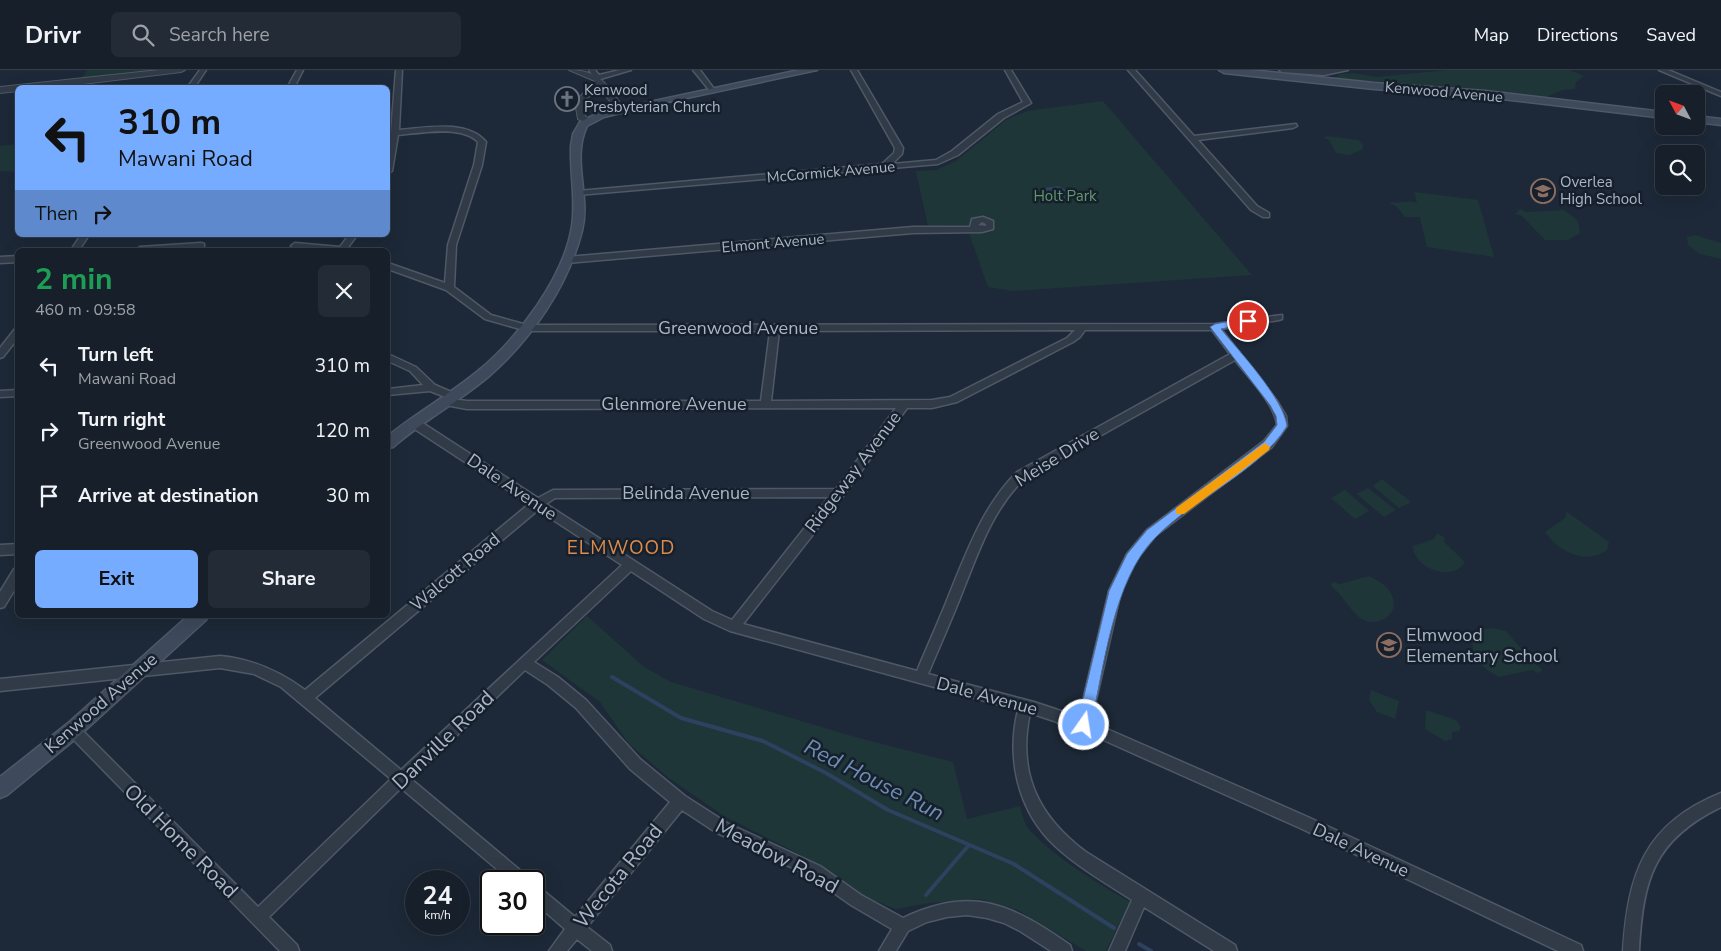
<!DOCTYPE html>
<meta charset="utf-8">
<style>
:root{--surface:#161f2a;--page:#232c36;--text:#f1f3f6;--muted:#9ea2a8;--line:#353d47;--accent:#76acff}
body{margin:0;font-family:"Nunito Sans",sans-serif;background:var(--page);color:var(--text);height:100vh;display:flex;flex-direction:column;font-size:19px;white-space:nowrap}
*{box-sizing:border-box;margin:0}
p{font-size:16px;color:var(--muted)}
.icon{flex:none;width:28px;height:28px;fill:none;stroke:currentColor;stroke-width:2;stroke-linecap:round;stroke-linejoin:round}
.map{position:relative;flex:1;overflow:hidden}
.sheet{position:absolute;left:15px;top:178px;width:375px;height:370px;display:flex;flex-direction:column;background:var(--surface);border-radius:8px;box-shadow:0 5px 20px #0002,0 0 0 1px var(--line)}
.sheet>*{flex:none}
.banner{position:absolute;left:15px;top:15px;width:375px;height:152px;border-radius:8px;box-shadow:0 5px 20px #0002,0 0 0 1px var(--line);background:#76acff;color:#111;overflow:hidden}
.needle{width:32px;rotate:311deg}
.tools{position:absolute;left:1655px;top:15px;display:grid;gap:10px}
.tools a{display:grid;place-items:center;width:50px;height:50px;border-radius:8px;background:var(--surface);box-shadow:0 5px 20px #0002,0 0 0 1px var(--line);font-size:25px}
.speed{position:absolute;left:405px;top:800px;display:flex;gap:10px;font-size:25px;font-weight:700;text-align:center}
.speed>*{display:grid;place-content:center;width:65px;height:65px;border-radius:50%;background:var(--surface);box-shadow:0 5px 20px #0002,0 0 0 1px var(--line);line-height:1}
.speed small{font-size:12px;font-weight:400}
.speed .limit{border:2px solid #111;border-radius:8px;background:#fff;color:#111}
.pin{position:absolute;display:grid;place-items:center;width:42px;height:42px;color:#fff;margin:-21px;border:2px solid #fff;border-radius:50%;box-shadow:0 1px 5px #0007}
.me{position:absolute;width:55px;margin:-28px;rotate:13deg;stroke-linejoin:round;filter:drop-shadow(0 0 4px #0008)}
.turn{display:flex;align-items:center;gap:18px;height:105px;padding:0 20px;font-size:22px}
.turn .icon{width:65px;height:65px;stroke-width:2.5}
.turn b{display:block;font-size:35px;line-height:42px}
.then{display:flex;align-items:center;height:48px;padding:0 20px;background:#0003;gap:10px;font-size:19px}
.round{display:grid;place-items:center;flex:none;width:52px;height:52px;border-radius:8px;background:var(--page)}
.summary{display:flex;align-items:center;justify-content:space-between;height:85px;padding:0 20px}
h1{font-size:30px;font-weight:700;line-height:38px;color:#1e9e55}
.primary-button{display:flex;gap:10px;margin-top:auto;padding:10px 20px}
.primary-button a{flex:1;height:58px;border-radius:8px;background:var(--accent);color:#111;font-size:20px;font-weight:700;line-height:58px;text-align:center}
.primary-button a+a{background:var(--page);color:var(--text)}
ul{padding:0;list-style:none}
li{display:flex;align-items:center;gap:15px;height:65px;padding:0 20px}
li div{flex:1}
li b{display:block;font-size:19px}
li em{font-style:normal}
header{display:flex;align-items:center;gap:30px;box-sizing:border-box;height:70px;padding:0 25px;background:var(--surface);border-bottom:1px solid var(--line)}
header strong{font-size:24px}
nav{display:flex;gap:28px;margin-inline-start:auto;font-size:18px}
.search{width:350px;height:45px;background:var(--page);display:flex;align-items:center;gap:12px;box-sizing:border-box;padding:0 18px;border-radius:8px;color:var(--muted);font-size:19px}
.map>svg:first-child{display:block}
.green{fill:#1f3639}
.water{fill:#2c425f}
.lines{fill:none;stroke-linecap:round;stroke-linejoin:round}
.stream{stroke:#2c425f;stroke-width:4}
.minor-casing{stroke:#4e5866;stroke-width:3}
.tertiary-casing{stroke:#4e5866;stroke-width:2}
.secondary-casing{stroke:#4e5866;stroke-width:3}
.minor{fill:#313b48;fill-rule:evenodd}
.tertiary{fill:#313b48;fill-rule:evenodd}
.secondary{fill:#3e495c;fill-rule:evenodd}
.route{fill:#76acff;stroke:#4d70a6}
.slow{fill:#f59e0b}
.labels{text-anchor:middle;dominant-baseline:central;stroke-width:5;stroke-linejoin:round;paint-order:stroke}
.far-poi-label{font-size:15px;fill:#aab5c6;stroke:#16202c;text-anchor:start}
.far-street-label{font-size:15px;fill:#aab5c6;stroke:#16202c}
.far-park-label{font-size:15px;fill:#60986c;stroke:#16202c}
.street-label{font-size:18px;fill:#aab5c6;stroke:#16202c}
.poi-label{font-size:18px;fill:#aab5c6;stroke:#16202c;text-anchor:start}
.neighbourhood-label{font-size:19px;letter-spacing:1px;fill:#dd8b4d;stroke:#16202c}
.near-street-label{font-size:21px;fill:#aab5c6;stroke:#16202c}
.near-water-label{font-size:22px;font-style:italic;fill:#6f8cb2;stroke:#16202c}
</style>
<header>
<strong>Drivr</strong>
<div class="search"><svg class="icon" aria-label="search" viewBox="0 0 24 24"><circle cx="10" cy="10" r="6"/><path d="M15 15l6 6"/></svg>Search here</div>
<nav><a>Map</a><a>Directions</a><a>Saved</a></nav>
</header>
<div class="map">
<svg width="1721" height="881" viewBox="0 0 1721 881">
<rect width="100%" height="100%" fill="#1d2938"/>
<g class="green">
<polygon points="87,0 154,0 82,8"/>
<polygon points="1448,0 1570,0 1584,6 1576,12 1575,19 1562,20 1542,29 1349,12 1336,8 1339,4 1353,3 1377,7"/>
<polygon points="1103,31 1252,205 1012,221 988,217 966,155 928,156 916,101 936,100 956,91 1006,50 1027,41"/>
<polygon points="1327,66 1358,70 1363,75 1362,80 1349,85 1336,83 1329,70 1324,68"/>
<polygon points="17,74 17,102 0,101 0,76"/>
<path d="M1414,122L1478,130L1494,187L1427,177L1420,147H1405L1396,136L1391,134V132C1401,134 1408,129 1417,133Z"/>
<polygon points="1520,139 1526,142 1564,140 1578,151 1580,163 1568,170 1545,170 1522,146 1515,144"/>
<polygon points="1695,165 1721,173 1721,189 1700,184 1688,175 1687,167"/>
<polygon points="1382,409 1411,432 1399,438 1373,416"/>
<polygon points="1368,418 1396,440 1384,447 1357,424"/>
<polygon points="1345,420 1369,441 1355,449 1331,428"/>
<path d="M1567,442L1609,472L1607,480C1585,496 1559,481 1545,462L1565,448Z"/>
<path d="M1437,463L1445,468L1444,472L1465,492C1453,513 1413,498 1413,476L1434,469Z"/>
<path d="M1369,506C1378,511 1388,515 1392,526C1400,542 1381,556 1366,551C1355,547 1348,534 1341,526C1338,521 1333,519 1331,515L1333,512L1340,514Z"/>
<path d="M587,546L644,597L671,612L855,667L953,692L967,749L1020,736C1022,743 1024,753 1028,758C1052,786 1099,814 1130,832L1106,881H1086L1018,840L980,829L930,833L896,839L855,823L797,783L724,746L669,708L629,674L600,632L542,590Z"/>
<path d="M1493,558L1506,561L1532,591L1543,600L1538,603L1532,600L1499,607C1481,597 1470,588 1473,566L1481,560Z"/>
<polygon points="1371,620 1399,631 1395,649 1377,642 1369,630"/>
<polygon points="1426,640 1456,650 1461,657 1459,661 1452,662 1452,669 1445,671 1425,659"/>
</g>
<polygon class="water" points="1058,116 1072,123 1066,130 1047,127 1041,121 1044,118"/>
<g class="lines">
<g class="stream">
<polyline points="612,607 681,648 763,671 826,703 888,740 1014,794 1114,858"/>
<polyline points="926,825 969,775"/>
<polyline points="1139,874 1151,881"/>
</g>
<defs>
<g id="minor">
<polygon points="200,0 206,0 194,18 187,18"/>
<polygon points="297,0 303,0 294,18 287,18"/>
<path d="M396,0H402L399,60C425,58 467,49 486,72L482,95L456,175L454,217L491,245L527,255L1215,254L1282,245V249L1279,250L1221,259L1277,331L1286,346L1287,356L1272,377L1155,466L1136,490L1121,521L1091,652L1310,748L1581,875L1583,881H1558L1300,758L1081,660L1030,643C1017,703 1038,746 1086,782L1235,875L1237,881H1214L1144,837L1125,881H1109L1132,830C1103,811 1072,794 1048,769C1016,734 1007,684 1018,640L730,561L704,549L631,501L534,592L558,607L586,630L640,689L685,726L727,753L820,796L861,825L903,848C972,815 1011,834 1070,875L1072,881H1051L1020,861L1004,853L987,848L967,845L947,847L927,852L908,861L896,881H879L892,859L851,835L810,806L717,763L682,740L587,857L610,875L612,881H592L577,869L567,881H549L565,859L534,832V815L539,817L575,847L670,732L630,699L576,638L548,615L525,600L411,709L527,806L529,811H511L401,718L269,847L297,875L299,881H280L68,664L66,660L68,656L73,654L78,656L258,837L391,709L281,617L254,604L220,598L0,621V609L220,586C252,589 279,601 305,620L529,434L410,356L409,353L410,350H418L538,428L553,420L836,419L896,338L467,339L440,334L439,332L444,328L467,331H761L770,261H527L485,249L446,220L388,199V193L445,213L448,175L474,95L478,72C462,55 420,63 398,65L392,101L388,103V83L391,63ZM1075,260L1067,268L950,327L932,330L771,331L779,261ZM1085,260H1212L1230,284L1017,402C985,434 970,474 953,515C942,544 929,572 917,601L743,554L843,426L907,338H932L957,332L1073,272L1080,267ZM1235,290C1248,307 1275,334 1277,355L1264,371L1147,460L1127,484L1109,521L1079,647L1034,632L928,604C940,575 953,547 964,518C980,478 993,439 1025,408ZM829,427L732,550L712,541L546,434L555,428ZM538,440L622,495L401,700L315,628Z"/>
<polygon points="589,0 595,0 599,5 620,0 631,0 597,10 595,9"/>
<polygon points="693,0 700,0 714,19 714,21 710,21"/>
<polygon points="851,0 857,0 903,78 902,84 892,94 936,90 952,81 998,44 1023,32 1005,0 1011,0 1031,33 1004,48 958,85 938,94 578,125 574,123 578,121 882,94 894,83 895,78"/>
<polygon points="1128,0 1135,0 1194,66 1296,54 1297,56 1293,58 1198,70 1257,136 1269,143 1269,147 1263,147 1251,140"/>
<polygon points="1279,0 1348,0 1324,5 1282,2"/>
<polygon points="1659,0 1668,0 1721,22 1721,26"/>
<path d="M983,147L993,151V159L982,162L913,163L567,193L563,190L567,187L913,157H970L972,149ZM982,152L986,154V156L978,155Z"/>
<polygon points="81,165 89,165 79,180 71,180"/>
<path d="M349,165H357L346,180C333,180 301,183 291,176L295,173L340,177Z"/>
<polygon points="201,173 204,174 204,178 136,180 140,177"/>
<polygon points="18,186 18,192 0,193 0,187"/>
<polygon points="18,258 18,268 3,287 0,288 0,278 15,259"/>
<polygon points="388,284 416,297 435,315 456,324 457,326 456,328 448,328 430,321 388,325 388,319 423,315 410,301 388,291"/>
<polygon points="18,320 18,326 0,327 0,321"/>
<polygon points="18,474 18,484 0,485 0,475"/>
<polygon points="18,497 18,514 4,537 0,538 0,522 14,499"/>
<path d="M1721,723V737C1653,770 1643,810 1639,881H1623C1628,804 1644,754 1721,723Z"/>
</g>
<g id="tertiary">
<polygon points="159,0 185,0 181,2 50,18 18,18 18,21 0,23 0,17"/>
<path d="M569,0C601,0 608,16 625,40L624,42H618L599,17L583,32L585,46L592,51L588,54L578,49L575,32L595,11Z"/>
</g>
<g id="secondary">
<path d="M799,0H817L654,35L604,47L587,56C571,89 591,126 582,161C568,216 531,270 488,307C458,332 423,351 393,377L388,378V366C416,343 449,325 478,301C517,269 564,208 572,156C576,130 570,103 571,76L573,64L580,52L598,43Z"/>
<polygon points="1219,0 1250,0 1374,13 1485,21 1664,42 1664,48 1485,27 1374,19 1224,3"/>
<polygon points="1696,46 1721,49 1721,55 1696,52"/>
<polygon points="189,545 208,545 206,550 79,666 7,725 0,728 0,707 67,654"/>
</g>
</defs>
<use href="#minor" class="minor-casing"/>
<use href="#tertiary" class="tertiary-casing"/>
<use href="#secondary" class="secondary-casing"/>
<use href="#minor" class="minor"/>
<use href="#tertiary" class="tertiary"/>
<use href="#secondary" class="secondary"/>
</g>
<path class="route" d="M1248,248L1252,251L1251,253L1221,259C1239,281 1284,329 1287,356C1258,403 1193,428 1155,468C1113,510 1104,598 1091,655L1089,660L1084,661L1079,660L1077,655L1109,521L1127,484L1147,460L1264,372L1277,355L1276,346L1270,335L1210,257L1215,254Z"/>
<polygon class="slow" points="1265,373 1270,377 1269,380 1184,444 1176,444 1176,438"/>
<defs>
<symbol id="church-ring" viewBox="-11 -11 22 22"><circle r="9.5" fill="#16202c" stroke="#6b7280" stroke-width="1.5"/><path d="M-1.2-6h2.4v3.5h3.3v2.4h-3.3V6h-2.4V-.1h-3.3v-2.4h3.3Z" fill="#6b7280"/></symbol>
<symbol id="school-ring" viewBox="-11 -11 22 22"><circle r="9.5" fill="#16202c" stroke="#8d6e63" stroke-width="1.5"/><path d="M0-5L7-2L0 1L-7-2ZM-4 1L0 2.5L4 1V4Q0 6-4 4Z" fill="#8d6e63"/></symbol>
</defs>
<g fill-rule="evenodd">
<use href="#church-ring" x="553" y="15" width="28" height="28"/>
<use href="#school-ring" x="1529" y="107" width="28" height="28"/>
<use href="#school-ring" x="1375" y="561" width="28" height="28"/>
</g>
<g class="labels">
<g class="far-poi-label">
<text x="584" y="20">Kenwood<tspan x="584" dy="17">Presbyterian Church</tspan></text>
<text x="1560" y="112">Overlea<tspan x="1560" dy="17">High School</tspan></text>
</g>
<g class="far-street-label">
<text transform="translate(1444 22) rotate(5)">Kenwood Avenue</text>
<text transform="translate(831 102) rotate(-5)">McCormick Avenue</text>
<text transform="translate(773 173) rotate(-5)">Elmont Avenue</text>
</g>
<g class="far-park-label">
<text x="1065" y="126">Holt Park</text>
</g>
<g class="street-label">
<text x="738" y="258">Greenwood Avenue</text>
<text x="674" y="334">Glenmore Avenue</text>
<text transform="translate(1057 387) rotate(-32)">Meise Drive</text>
<text transform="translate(853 402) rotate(-53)">Ridgeway Avenue</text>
<text transform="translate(512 417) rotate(34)">Dale Avenue</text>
<text x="686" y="423">Belinda Avenue</text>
<text transform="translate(455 502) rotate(-40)">Walcott Road</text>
<text transform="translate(987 626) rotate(15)">Dale Avenue</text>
<text transform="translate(101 633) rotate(-41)">Kenwood Avenue</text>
<text transform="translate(1361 780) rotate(25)">Dale Avenue</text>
</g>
<g class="poi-label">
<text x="1406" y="565">Elmwood<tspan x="1406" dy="21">Elementary School</tspan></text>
</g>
<g class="neighbourhood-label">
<text x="621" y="478">ELMWOOD</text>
</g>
<g class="near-street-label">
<text transform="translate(443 670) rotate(-44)">Danville Road</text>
<text transform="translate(181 771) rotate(45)">Old Home Road</text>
<text transform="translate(777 786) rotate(28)">Meadow Road</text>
<text transform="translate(618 806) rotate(-51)">Wecota Road</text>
</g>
<g class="near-water-label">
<text transform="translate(874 710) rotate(27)">Red House Run</text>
</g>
</g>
</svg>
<div class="tools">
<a><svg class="needle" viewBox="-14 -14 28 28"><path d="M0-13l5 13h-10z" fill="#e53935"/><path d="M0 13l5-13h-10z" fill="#9ea2a8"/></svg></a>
<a><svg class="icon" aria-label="search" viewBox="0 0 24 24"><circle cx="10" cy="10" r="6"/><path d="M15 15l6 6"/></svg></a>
</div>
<div class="speed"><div>24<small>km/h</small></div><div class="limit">30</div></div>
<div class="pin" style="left:1248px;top:251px;background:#d93025"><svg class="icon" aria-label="arrive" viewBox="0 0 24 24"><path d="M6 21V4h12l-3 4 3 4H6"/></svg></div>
<svg class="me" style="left:1084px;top:655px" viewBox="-20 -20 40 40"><circle r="17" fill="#76acff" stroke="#fff" stroke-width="3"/><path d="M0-11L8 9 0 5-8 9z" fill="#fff"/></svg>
<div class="banner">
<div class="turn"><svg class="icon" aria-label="left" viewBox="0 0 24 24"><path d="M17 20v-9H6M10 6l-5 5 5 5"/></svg><div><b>310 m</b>Mawani Road</div></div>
<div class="then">Then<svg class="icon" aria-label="right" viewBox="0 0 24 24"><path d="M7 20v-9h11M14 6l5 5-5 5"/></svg></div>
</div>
<section class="sheet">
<div class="summary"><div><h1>2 min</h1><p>460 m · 09:58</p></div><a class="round"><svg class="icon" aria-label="close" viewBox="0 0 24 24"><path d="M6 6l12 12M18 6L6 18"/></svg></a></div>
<ul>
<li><svg class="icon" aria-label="left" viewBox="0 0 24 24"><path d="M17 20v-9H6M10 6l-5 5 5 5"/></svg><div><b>Turn left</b><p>Mawani Road</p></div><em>310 m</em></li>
<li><svg class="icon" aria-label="right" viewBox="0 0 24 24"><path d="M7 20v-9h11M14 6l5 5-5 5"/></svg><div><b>Turn right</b><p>Greenwood Avenue</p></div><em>120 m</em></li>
<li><svg class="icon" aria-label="arrive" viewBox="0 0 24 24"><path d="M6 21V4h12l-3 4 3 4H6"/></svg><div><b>Arrive at destination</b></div><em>30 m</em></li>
</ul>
<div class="primary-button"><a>Exit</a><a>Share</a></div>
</section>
</div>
